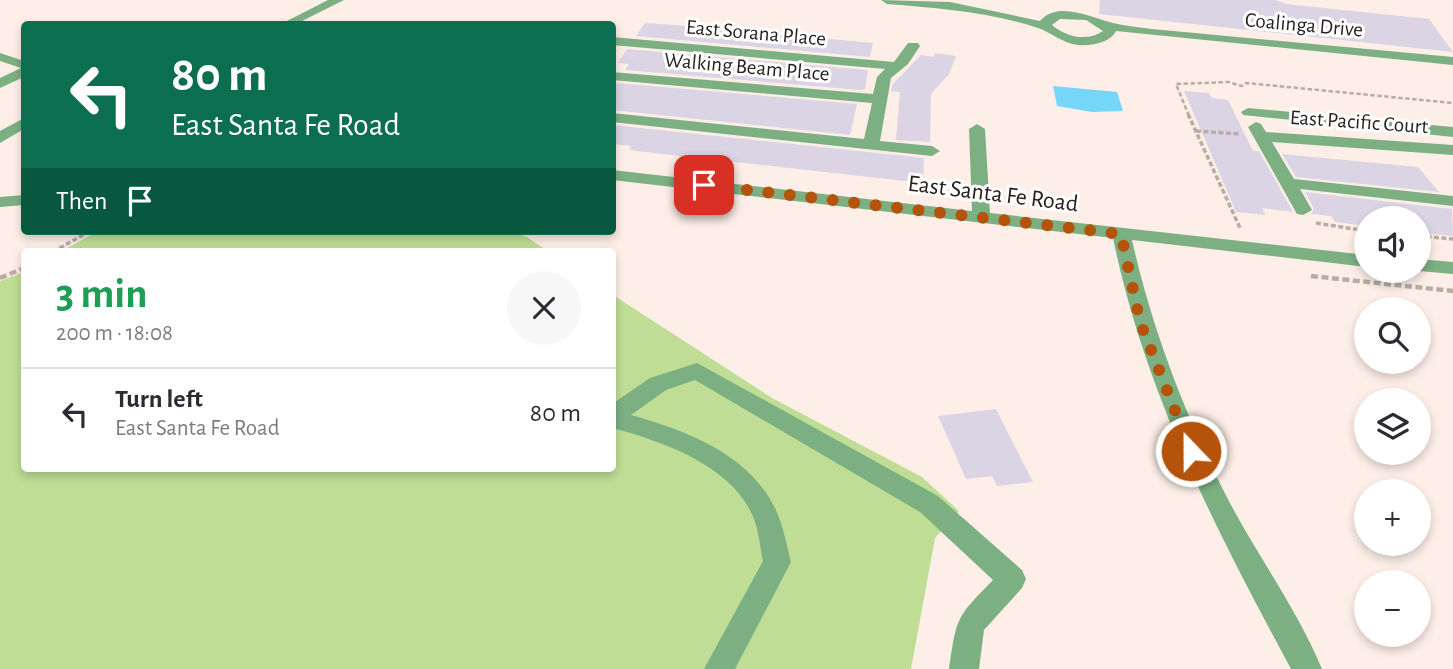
<!DOCTYPE html>
<meta charset="utf-8">
<style>
:root{--surface:#fff;--page:#f7f7f7;--text:#2b2b33;--muted:#7c7c81;--line:#e1e1e2}
body{margin:0;font-family:"Alegreya Sans",sans-serif;background:var(--page);color:var(--text);height:100vh;display:flex;flex-direction:column;font-size:26px;white-space:nowrap}
*{box-sizing:border-box;margin:0}
p{font-size:23px;color:var(--muted)}
.icon{flex:none;width:38px;height:38px;fill:none;stroke:currentColor;stroke-width:2;stroke-linecap:round;stroke-linejoin:round}
.map{position:relative;flex:1;overflow:hidden}
.panel{position:absolute;left:21px;top:248px;width:595px;height:224px;display:flex;flex-direction:column;background:var(--surface);border-radius:7px;box-shadow:0 4px 10px #0003}
.panel>*{flex:none}
.banner{position:absolute;left:21px;top:21px;width:595px;height:214px;border-radius:7px;box-shadow:0 4px 10px #0003;background:#0b6e4f;color:#fff;overflow:hidden}
.fabs{position:absolute;left:1354px;top:206px;display:grid;gap:14px}
.fabs a{display:grid;place-items:center;width:77px;height:77px;border-radius:50%;background:var(--surface);box-shadow:0 4px 10px #0003;font-size:35px}
.pin{position:absolute;display:grid;place-items:center;width:60px;height:60px;color:#fff;margin:-30px;border-radius:14px;box-shadow:0 4px 10px #0006}
.me{position:absolute;width:77px;margin:-38px;rotate:338deg;stroke-linejoin:round;filter:drop-shadow(0 0 5px #0008)}
.turn{display:flex;align-items:center;gap:24px;height:147px;padding:0 35px;font-size:32px}
.turn .icon{width:91px;height:91px;stroke-width:2.5}
.turn b{display:block;font-size:49px;line-height:60px}
.then{display:flex;align-items:center;height:66px;padding:0 35px;background:#0003;gap:14px;font-size:26px}
.round{display:grid;place-items:center;flex:none;width:74px;height:74px;border-radius:37px;background:var(--page)}
.headline{display:flex;align-items:center;justify-content:space-between;height:119px;padding:0 35px}
h1{font-size:42px;font-weight:700;line-height:52px;color:#1e9e55}
ul{padding:0;list-style:none}
li{display:flex;align-items:center;gap:21px;height:91px;padding:0 35px;border-top:2px solid var(--line)}
li div{flex:1}
li b{display:block;font-size:26px}
li em{font-style:normal}
.map>svg:first-child{display:block}
.green{fill:#bfdd95}
.water{fill:#76d6fa}
.building{fill:#dbd4e4}
.lines{fill:none;stroke-linecap:round;stroke-linejoin:round}
.path-far2{stroke:#b8aca6;stroke-width:2.5;stroke-dasharray:4.5 2.5;stroke-linecap:butt}
.path-far1{stroke:#b8aca6;stroke-width:3.5;stroke-dasharray:5 2.5;stroke-linecap:butt}
.path{stroke:#b8aca6;stroke-width:4.5;stroke-dasharray:7 3.5;stroke-linecap:butt}
.minor{fill:#7cb083;fill-rule:evenodd}
.route{stroke:#b45309;stroke-width:12;stroke-dasharray:0 21.6}
.labels{text-anchor:middle;dominant-baseline:central;stroke-width:6;stroke-linejoin:round;paint-order:stroke}
.far-street-label{font-size:21px;fill:#27211e;stroke:#fff}
.street-label{font-size:24px;fill:#27211e;stroke:#fff}
</style>
<div class="map">
<svg width="1453" height="669" viewBox="0 0 1453 669">
<rect width="100%" height="100%" fill="#fdeee7"/>
<g class="green">
<polygon points="98,231 508,231 527,237 549,252 60,252"/>
<polygon points="24,272 24,469 612,469 613,295 772,398 922,477 959,511 935,538 911,669 0,669 0,281"/>
</g>
<polygon class="water" points="1053,86 1117,92 1123,111 1092,112 1057,106"/>
<g class="building">
<polygon points="1100,0 1275,0 1286,4 1429,19 1453,52 1099,14"/>
<polygon points="645,23 688,26 873,43 870,57 636,36"/>
<polygon points="627,49 868,70 865,89 860,90 625,70 629,64 618,63"/>
<polygon points="935,53 956,56 949,74 931,94 930,142 896,140 900,92 891,91 892,85 921,55 933,57"/>
<polygon points="617,83 857,104 850,135 612,110 612,91"/>
<polygon points="1184,91 1209,93 1212,98 1228,100 1253,151 1259,151 1293,212 1262,208 1266,215 1236,212"/>
<polygon points="612,125 924,158 923,183 636,151 629,149 631,146 612,144"/>
<polygon points="1282,154 1418,167 1439,192 1296,177"/>
<polygon points="1305,192 1452,209 1453,236 1419,233 1419,219 1367,219 1367,226 1335,222 1331,216 1311,214 1314,209"/>
<polygon points="996,409 1033,482 997,486 992,476 966,479 938,416"/>
</g>
<g class="lines">
<polyline class="path-far2" points="1189,116 1176,84 1228,82 1242,86 1246,83 1453,103"/>
<g class="path-far1">
<polyline points="1188,114 1240,228"/>
<polyline points="1196,131 1239,134"/>
<polyline points="1316,223 1367,231"/>
<polyline points="1419,236 1453,239"/>
<polyline points="53,252 90,231"/>
</g>
<g class="path">
<polyline points="1311,276 1453,291"/>
<polyline points="0,278 24,268"/>
</g>
<g class="minor">
<polygon points="328,0 344,0 296,24 281,24"/>
<path d="M881,0L950,2L1040,21C1058,0 1092,18 1113,23C1126,26 1139,27 1152,29L1453,57V65L1116,31C1110,43 1091,46 1078,45C1062,43 1052,33 1038,28C990,12 937,8 887,4ZM1060,19L1086,20L1103,31C1087,42 1066,37 1052,25Z"/>
<polygon points="612,37 894,62 908,43 918,43 920,46 908,64 891,78 880,141 932,146 940,151 932,156 612,122 612,113 864,139 872,103 612,80 612,72 873,94 877,77 885,69 612,45"/>
<polygon points="0,53 24,61 24,77 0,88 0,78 21,68 0,61"/>
<polygon points="1248,108 1453,127 1453,137 1243,115 1241,112"/>
<polygon points="24,118 24,129 0,143 0,131"/>
<polygon points="1256,122 1261,124 1266,132 1453,145 1453,155 1272,142 1294,179 1453,196 1453,206 1300,189 1312,210 1303,215 1297,214 1248,127"/>
<path d="M977,124L985,129L990,213L1367,255V267L1132,240C1153,333 1187,420 1231,505C1260,559 1299,613 1322,669H1291C1216,530 1145,393 1113,238L612,180V170L972,211L969,129Z"/>
<polygon points="24,195 24,205 0,207 0,197"/>
<polygon points="1419,259 1453,262 1453,274 1419,271"/>
<path d="M697,363L938,496L1022,570L1026,579L1022,588L984,630L979,669H949C957,616 956,618 993,580L920,512L695,380L666,390L631,415C688,431 754,456 778,515C784,530 787,546 791,562L735,669H704L763,561C760,547 759,532 754,519C734,466 662,441 612,428V404L650,378Z"/>
</g>
</g>
<g class="lines">
<polyline class="route" points="704,185 1121,234 1140,322 1191,451"/>
</g>
<g class="labels">
<g class="far-street-label">
<text transform="translate(1304 25) rotate(5)">Coalinga Drive</text>
<text transform="translate(756 33) rotate(5)">East Sorana Place</text>
<text transform="translate(747 67) rotate(5)">Walking Beam Place</text>
<text transform="translate(1359 122) rotate(4)">East Pacific Court</text>
</g>
<g class="street-label">
<text transform="translate(993 194) rotate(7)">East Santa Fe Road</text>
</g>
</g>
</svg>
<div class="fabs">
<a><svg class="icon" aria-label="sound" viewBox="0 0 24 24"><path d="M4 9h4l5-4v14l-5-4H4zM17 9q2 3 0 6"/></svg></a>
<a><svg class="icon" aria-label="search" viewBox="0 0 24 24"><circle cx="10" cy="10" r="6"/><path d="M15 15l6 6"/></svg></a>
<a><svg class="icon" aria-label="layers" viewBox="0 0 24 24"><path d="M12 4l9 5-9 5-9-5zM3 14l9 5 9-5"/></svg></a>
<a>+</a>
<a>−</a>
</div>
<div class="pin" style="left:704px;top:185px;background:#d93025"><svg class="icon" aria-label="arrive" viewBox="0 0 24 24"><path d="M6 21V4h12l-3 4 3 4H6"/></svg></div>
<svg class="me" style="left:1191px;top:451px" viewBox="-20 -20 40 40"><circle r="17" fill="#b45309" stroke="#fff" stroke-width="3"/><path d="M0-11L8 9 0 5-8 9z" fill="#fff"/></svg>
<div class="banner">
<div class="turn"><svg class="icon" aria-label="left" viewBox="0 0 24 24"><path d="M17 20v-9H6M10 6l-5 5 5 5"/></svg><div><b>80 m</b>East Santa Fe Road</div></div>
<div class="then">Then<svg class="icon" aria-label="arrive" viewBox="0 0 24 24"><path d="M6 21V4h12l-3 4 3 4H6"/></svg></div>
</div>
<section class="panel">
<div class="headline"><div><h1>3 min</h1><p>200 m · 18:08</p></div><a class="round"><svg class="icon" aria-label="close" viewBox="0 0 24 24"><path d="M6 6l12 12M18 6L6 18"/></svg></a></div>
<ul>
<li><svg class="icon" aria-label="left" viewBox="0 0 24 24"><path d="M17 20v-9H6M10 6l-5 5 5 5"/></svg><div><b>Turn left</b><p>East Santa Fe Road</p></div><em>80 m</em></li>
</ul>
</section>
</div>
